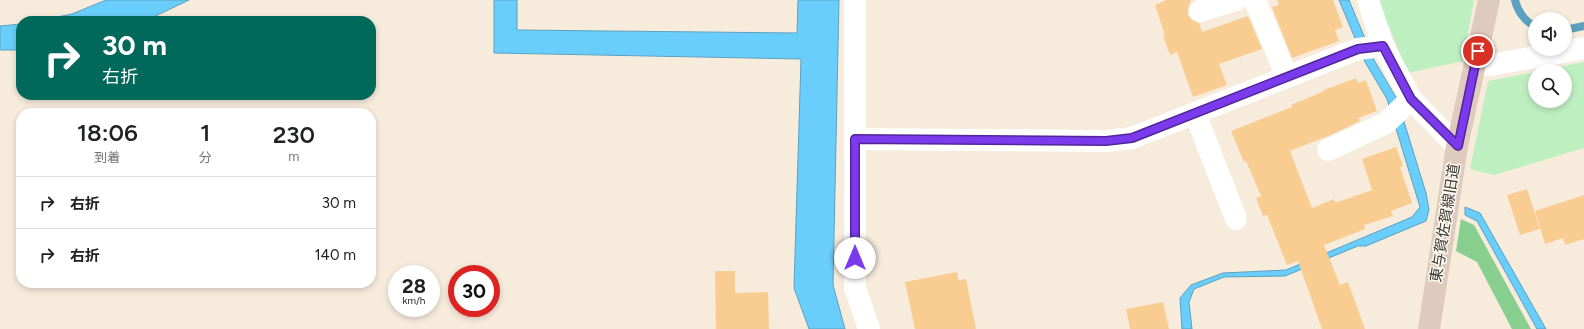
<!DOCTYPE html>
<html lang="ja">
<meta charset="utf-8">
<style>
:root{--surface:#fff;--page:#f6f6f6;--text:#202124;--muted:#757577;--line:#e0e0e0}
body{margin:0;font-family:Figtree,"Noto Sans JP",sans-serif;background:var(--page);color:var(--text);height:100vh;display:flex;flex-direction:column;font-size:15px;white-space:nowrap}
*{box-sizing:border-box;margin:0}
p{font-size:13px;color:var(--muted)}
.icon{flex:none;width:22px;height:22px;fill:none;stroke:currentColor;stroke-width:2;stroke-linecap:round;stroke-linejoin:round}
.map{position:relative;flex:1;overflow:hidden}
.sheet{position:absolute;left:16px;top:108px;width:360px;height:180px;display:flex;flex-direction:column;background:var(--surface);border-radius:16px;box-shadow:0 2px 6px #0003}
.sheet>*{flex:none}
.top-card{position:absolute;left:16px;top:16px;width:360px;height:84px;border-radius:16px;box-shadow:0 2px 6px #0003;background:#00695c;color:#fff;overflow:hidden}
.buttons{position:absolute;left:1528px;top:12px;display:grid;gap:8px}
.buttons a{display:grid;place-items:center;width:44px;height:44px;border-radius:50%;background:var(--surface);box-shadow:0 2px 6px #0003;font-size:20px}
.speed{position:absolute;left:388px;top:265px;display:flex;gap:8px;font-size:20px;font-weight:700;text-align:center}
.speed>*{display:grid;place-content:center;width:52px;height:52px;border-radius:50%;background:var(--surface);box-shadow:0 2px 6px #0003;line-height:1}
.speed small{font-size:10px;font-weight:400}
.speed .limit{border:6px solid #d22;background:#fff;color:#111}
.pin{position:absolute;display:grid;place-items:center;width:34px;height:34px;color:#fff;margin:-17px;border:2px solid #fff;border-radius:50%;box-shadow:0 1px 4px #0007}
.me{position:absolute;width:44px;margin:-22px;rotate:0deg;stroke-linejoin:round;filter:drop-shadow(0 0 3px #0008)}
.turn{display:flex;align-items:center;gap:14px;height:84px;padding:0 20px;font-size:18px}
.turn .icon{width:52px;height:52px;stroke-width:2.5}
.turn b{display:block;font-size:28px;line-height:34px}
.eta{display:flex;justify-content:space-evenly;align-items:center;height:68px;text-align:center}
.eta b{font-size:24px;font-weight:600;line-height:28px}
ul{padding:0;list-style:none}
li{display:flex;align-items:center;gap:12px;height:52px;padding:0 20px;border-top:1px solid var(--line)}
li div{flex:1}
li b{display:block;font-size:15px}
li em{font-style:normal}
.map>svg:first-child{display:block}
.green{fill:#beefc1}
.forest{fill:#88ce8f}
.water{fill:#6acefc;stroke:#5ca1bf}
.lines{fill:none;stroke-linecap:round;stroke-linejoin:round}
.stream{stroke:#5ca1bf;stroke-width:8}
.building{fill:#f9cd91}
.minor{stroke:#fff;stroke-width:22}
.major{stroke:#dfcabe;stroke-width:22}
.route-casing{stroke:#51269a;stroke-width:10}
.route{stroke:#7c3aed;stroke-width:7}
.labels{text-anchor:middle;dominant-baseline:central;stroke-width:3;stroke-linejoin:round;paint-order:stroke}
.street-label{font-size:15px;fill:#3d3832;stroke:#fefaf4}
</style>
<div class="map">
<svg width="1584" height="329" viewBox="0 0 1584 329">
<rect width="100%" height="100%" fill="#f7ebdc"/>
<g class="green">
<polygon points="1378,0 1474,0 1463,61 1408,73"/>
<polygon points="1584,62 1584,148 1494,175 1470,169 1488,81 1535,72 1535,101 1565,101 1565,71 1539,71"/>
</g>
<polygon class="forest" points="1461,219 1474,225 1531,329 1512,329 1477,262 1456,251"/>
<g class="water">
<polygon points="106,0 189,0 145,21 37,21 72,14"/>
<polygon points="494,0 517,0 517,30 797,33 798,0 839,0 833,285 845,329 809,329 794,288 801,59 494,53"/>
<polygon points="1339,0 1349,0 1374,60 1397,99 1426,193 1429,210 1426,221 1366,246 1358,246 1285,276 1224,277 1194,289 1189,302 1192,329 1182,329 1180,298 1191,285 1223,273 1286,270 1412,217 1420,207 1387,99 1365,62"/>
<polygon points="21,24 21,50 0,50 0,26"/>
<polygon points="1465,207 1480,213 1546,329 1537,329 1477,221 1465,215"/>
</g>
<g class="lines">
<g class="stream">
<path d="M1515,0C1517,10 1525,22 1535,26"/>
<polyline points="1565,30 1584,26"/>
</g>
</g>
<g class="building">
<polygon points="1166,0 1191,0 1188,9 1188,15 1192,20 1199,23 1202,32 1248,16 1262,49 1219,64 1227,85 1193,97 1177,52 1170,55 1163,36 1165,35 1155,5"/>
<polygon points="1277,0 1333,0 1343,27 1335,30 1339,41 1292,58 1272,7 1279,5"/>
<polygon points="1356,78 1358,83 1366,80 1377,111 1358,118 1360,121 1333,134 1290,151 1312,208 1334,199 1335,203 1372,190 1362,159 1396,147 1403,166 1400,167 1412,203 1391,211 1393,216 1364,225 1365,229 1324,245 1340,285 1348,282 1365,329 1322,329 1298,261 1287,265 1267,215 1263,216 1256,198 1261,196 1246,161 1244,162 1231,131 1292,107 1291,105 1324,91 1324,90"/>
<polygon points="1527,189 1540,229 1520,235 1507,195"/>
<polygon points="1584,195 1584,239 1565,245 1563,238 1545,244 1535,211"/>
<polygon points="715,271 735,271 735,293 768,292 769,329 716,329"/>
<polygon points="957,272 958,280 966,279 976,329 915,329 905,282"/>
<polygon points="1163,302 1169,329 1130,329 1126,309"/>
</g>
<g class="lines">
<g class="minor">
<polyline points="855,0 855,288 869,329"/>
<polyline points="1255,0 1287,77"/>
<polyline points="1368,0 1383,46 1411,99 1457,146"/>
<polyline points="1200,11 1236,0"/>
<polyline points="1476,64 1491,65 1584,48"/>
<polyline points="1195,113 1236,219"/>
<polyline points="855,139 1106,141 1132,138 1358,49 1383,46"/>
<polyline points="1328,150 1386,123 1411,99"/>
</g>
<polyline class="major" points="1429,329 1457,146 1489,0"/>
</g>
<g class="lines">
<defs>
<polyline id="route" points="855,258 855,139 1106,141 1132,138 1358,49 1383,46 1411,99 1458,146 1478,51"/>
</defs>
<use href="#route" class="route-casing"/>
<use href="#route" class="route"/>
</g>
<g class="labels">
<g class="street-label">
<text transform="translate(1445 223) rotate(-81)">東与賀佐賀線旧道</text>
</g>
</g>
</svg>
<div class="buttons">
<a><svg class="icon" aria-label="sound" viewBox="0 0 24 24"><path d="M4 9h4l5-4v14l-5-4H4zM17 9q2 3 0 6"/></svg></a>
<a><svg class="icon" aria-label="search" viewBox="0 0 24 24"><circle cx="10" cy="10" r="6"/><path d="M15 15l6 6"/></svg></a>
</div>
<div class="speed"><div>28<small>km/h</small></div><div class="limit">30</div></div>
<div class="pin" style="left:1478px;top:51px;background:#d93025"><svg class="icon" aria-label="arrive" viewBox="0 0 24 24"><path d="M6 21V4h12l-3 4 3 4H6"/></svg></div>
<svg class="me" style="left:855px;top:258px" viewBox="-20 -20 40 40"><circle r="19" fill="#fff"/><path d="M0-13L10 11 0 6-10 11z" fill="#7c3aed"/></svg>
<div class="top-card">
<div class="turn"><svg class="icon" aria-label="right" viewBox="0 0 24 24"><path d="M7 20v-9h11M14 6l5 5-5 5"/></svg><div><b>30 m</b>右折</div></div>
</div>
<section class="sheet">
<div class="eta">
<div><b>18:06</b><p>到着</p></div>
<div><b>1</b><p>分</p></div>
<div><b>230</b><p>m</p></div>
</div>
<ul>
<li><svg class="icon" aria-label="right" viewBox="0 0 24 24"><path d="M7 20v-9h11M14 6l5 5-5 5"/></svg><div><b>右折</b></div><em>30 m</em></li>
<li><svg class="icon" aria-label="right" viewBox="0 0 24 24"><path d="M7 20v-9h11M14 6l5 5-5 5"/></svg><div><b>右折</b></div><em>140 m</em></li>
</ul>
</section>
</div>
